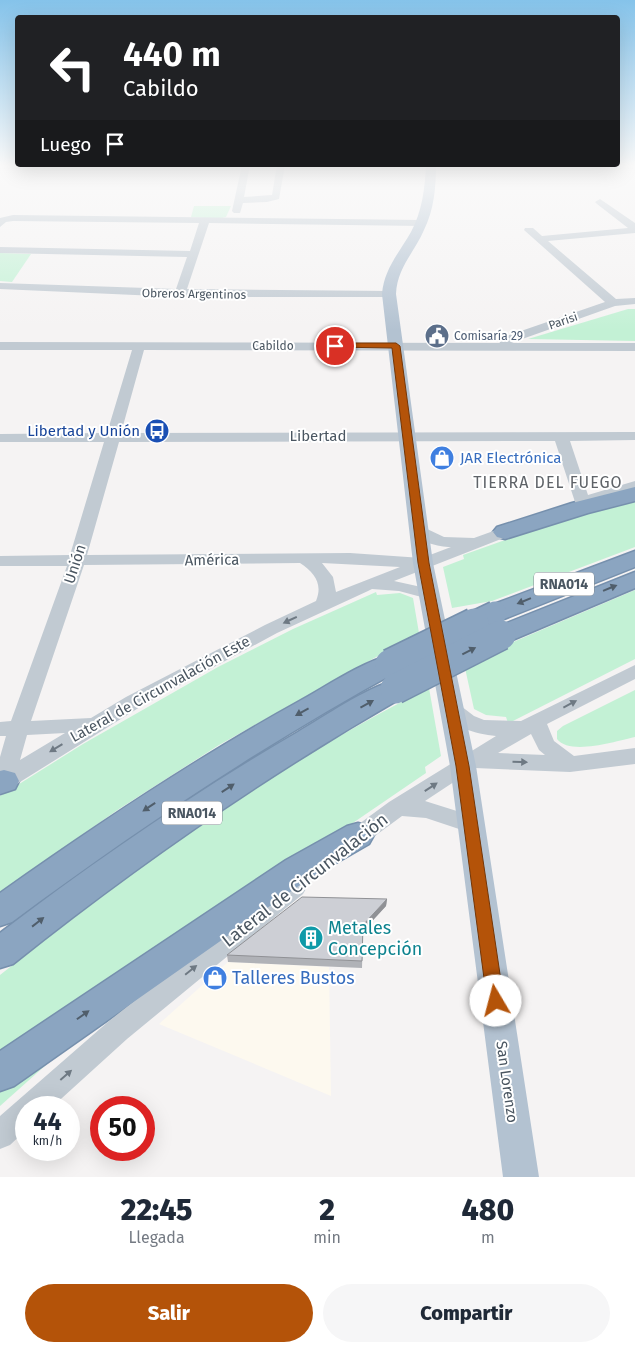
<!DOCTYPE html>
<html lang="es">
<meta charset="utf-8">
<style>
:root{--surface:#fff;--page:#f6f6f7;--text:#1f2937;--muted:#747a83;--accent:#b45309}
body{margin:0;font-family:"Fira Sans",sans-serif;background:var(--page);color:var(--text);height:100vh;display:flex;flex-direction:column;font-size:19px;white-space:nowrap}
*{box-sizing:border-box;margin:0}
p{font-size:16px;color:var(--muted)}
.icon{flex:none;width:28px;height:28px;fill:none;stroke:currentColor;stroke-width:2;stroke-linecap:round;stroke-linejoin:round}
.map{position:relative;height:1177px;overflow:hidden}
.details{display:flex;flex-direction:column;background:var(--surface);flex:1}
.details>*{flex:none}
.hud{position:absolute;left:15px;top:15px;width:605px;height:152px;border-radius:5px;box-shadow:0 5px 20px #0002;background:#202124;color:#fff;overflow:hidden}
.speed{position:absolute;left:15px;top:1096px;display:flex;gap:10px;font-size:25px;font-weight:700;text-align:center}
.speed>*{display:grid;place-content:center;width:65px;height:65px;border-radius:50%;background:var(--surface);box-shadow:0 5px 20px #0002;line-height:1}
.speed small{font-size:12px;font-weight:400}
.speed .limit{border:8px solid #d22;background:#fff;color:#111}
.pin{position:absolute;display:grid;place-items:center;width:42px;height:42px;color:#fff;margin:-21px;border:2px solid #fff;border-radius:50%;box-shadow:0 1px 5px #0007}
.me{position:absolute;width:55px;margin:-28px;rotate:352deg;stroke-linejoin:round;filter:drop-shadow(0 0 4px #0008)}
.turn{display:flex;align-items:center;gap:18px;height:105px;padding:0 25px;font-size:22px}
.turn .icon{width:65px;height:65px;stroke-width:2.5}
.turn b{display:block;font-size:35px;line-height:42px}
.then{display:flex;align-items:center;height:48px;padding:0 25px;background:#0003;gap:10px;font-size:19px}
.eta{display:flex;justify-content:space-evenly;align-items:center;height:85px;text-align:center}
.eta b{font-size:30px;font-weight:800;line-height:35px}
.action{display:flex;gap:10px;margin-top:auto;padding:10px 25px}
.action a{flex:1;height:58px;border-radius:30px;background:var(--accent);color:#fff;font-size:20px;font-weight:800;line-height:58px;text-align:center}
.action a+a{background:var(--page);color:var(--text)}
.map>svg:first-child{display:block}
.commercial{fill:#fdf9ef}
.green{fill:#c3f1d5}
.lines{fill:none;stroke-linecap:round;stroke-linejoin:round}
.highway-casing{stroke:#7690ad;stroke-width:3}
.minor{fill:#c1cad2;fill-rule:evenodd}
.major{fill:#b3c2d1;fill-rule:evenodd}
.highway{fill:#8ba5c1;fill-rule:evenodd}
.highway-bridge-far1-casing{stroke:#7690ad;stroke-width:26;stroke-linecap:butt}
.highway-bridge-casing{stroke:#7690ad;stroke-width:32;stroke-linecap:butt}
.highway-bridge-far1{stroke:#8ba5c1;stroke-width:23}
.highway-bridge{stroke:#8ba5c1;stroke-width:29}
.wall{fill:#b0b2b7}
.shaded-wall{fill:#909195}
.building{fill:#cdcfd5;stroke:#909195}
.oneway{fill:#505e6b}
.oneway2{fill:#6e7983}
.route{fill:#b45309;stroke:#753606}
.labels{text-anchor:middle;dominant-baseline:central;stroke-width:4;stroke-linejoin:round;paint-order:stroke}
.far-street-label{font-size:12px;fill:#4a5661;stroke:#fff}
.far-service-label{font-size:12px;fill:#4e5e75;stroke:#fff;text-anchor:start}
.shield{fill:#fff;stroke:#808990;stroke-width:1}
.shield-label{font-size:14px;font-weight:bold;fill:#4a5661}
.transit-label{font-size:15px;fill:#164399;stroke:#fff;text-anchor:end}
.street-label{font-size:15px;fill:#4a5661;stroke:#fff}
.shop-label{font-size:15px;fill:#366cbe;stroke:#fff;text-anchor:start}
.neighbourhood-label{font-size:16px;letter-spacing:1px;fill:#5f6368;stroke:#fff}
.near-street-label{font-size:18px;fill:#4a5661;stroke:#fff}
.near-culture-label{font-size:18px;fill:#0d838f;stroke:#fff;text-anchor:start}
.near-shop-label{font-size:18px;fill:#366cbe;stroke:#fff;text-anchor:start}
</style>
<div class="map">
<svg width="635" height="1177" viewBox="0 0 635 1177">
<rect width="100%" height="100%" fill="#f5f3f3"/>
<polygon class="commercial" points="228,962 329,967 331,1096 159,1024"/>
<g class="green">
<polygon points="194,206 231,206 226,217 218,219 191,217"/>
<polygon points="0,253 31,254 12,282 0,281"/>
<polygon points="628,309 635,309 635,341 528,339"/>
<polygon points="635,498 635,547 492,601 452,608 443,567 464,559 463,555 550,524"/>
<polygon points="635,590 635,659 511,722 508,723 506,717 486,715 474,709 465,668 504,646"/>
<polygon points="376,592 377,595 400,593 413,598 419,633 219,745 119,809 0,892 0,796 83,744 218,667 293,629"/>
<path d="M429,688L441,756L425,767L426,773L0,1064V975C136,868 274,765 429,688Z"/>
<path d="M635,690V737C616,741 570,756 557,739V731L563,726Z"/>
<polygon points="56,1056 0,1106 0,1089"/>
</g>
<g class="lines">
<defs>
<g id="highway">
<polygon points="635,487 635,501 588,513 505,539 497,537 493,532 497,527 572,503"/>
<polygon points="635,551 635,567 504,619 495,621 486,619 482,613 486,607"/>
<polygon points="635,572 635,588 510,641 501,643 492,641 488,635 492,629"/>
<path d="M390,655L400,658L404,664L400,670C264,744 136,830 12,922L0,926V893C96,825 193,760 296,703C324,688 360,663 390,655Z"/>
<path d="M395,680L405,682L409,689L405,696C267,775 137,865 13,964L0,968V933C96,860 195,792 298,732C325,716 366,688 395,680Z"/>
<polygon points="4,770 15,773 19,781 15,789 0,794 0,771"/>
<polygon points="358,823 369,826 374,835 369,844 310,878 14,1086 0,1091 0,1051 286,860 347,826"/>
</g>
</defs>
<use href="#highway" class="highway-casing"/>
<g class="minor">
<polygon points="242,165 250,165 244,197 272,195 277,165 285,165 279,199 267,202 243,203 240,213 234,213 232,211"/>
<path d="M600,199L635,223V233L548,241L616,299L635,298V304L615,306L511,343H635V351L144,350L121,433L635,432V440L570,441L588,495L635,481V491L583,507L576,505L555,441L119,442L87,555L350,553L422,558L451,547C438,547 419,542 411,531L413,528H425L444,537L474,538L518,522L524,524L526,527L524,530L394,581L435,590L438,594L435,598L429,599L399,591L372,589L368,591L277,633L140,707L12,787L0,790V757L6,736H0V722L11,721L67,566H0V556L70,555L104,442H0V434L107,433L132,350H0V342L500,343L499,341L501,338L605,302L524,230L525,228H533L542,236L628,228L597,204L595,202ZM300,563C315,573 323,584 316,601L265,625L126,697L91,718L31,721L84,565ZM322,563L400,567L336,592L333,577ZM65,733L20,760L27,735Z"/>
<polygon points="13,215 422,220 427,223 422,226 209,223 187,289 389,291 395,294 389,297 180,297 0,289 0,283 176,289 187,257 0,253 0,247 190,251 199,223 13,221 6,222 0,227 0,218"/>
<path d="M635,665V679L547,724L554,741L574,756L635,748V764L570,772L475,768L425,801L479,818L482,824L479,830L471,833L426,818L402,816L360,847L352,850L344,847L341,841L344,835L389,802L496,736C475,734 451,727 440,708L443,703L450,701L457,703L474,716L484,720L521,721ZM531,734L539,750L545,755L498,753Z"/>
<polygon points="295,877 303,880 307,887 303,894 127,1039 51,1108 26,1108 26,1130 10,1145 0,1149 0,1116 109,1021 287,880"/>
</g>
<path class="major" d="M426,165H436C436,187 434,210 424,230C414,253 397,268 396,294L433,563L476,766L539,1177H503L450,766L413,563L382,294C384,269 399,253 411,232C422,212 425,188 426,165Z"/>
<use href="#highway" class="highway"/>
<defs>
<polyline id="highway-bridge-far1" points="472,624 495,613"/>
<g id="highway-bridge">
<polyline points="390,664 474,623"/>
<polyline points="395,689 501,635"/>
</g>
</defs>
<use href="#highway-bridge-far1" class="highway-bridge-far1-casing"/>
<use href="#highway-bridge" class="highway-bridge-casing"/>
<use href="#highway-bridge-far1" class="highway-bridge-far1"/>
<use href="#highway-bridge" class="highway-bridge"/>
</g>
<polygon class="wall" points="387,899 386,906 363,931 362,968 228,962 227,955"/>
<polygon class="shaded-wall" points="387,899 386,906 363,931 363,925"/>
<polygon class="building" points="302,897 387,899 363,925 362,961 227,955"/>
<defs><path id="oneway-solid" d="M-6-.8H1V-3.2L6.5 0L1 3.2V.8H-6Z" transform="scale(1.25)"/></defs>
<g class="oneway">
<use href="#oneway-solid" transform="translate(610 588) rotate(-22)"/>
<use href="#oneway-solid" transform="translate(524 601) rotate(158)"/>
<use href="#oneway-solid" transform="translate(469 651) rotate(-27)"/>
<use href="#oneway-solid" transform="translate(367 704) rotate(-29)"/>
<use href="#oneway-solid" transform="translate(302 712) rotate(151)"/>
<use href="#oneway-solid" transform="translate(228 788) rotate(-33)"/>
<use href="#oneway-solid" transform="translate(149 807) rotate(146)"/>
<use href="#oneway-solid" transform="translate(38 922) rotate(-38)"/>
<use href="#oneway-solid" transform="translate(83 1015) rotate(-35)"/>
</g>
<g class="oneway2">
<use href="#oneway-solid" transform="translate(290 620) rotate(155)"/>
<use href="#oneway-solid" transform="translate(570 704) rotate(-28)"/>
<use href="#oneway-solid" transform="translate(56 748) rotate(149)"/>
<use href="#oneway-solid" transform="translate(520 762) rotate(2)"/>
<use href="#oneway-solid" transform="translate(431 787) rotate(-33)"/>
<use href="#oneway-solid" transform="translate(191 970) rotate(-39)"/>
<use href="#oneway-solid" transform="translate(66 1075) rotate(-41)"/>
</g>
<linearGradient id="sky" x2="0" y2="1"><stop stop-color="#85c3ea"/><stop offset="0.5" stop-color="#fafafa"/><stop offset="1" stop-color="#fafafa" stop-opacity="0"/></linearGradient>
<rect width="635" height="330" fill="url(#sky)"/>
<polygon class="route" points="335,343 396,343 400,346 429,563 469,766 504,1001 502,1006 496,1008 490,1006 487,1001 456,766 418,563 392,348 332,347 332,344"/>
<defs>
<symbol id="civic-disc" viewBox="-11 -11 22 22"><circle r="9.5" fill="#5c6f8a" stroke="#fff"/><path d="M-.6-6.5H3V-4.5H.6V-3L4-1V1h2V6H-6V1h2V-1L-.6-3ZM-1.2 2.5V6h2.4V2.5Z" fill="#fff"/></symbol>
<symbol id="bus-disc" viewBox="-11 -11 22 22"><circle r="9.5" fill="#1a4fb4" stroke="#fff"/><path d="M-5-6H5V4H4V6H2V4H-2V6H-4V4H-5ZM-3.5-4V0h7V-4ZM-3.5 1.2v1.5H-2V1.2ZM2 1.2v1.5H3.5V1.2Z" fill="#fff"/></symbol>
<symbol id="shop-disc" viewBox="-11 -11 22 22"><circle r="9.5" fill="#3f7fe0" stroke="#fff"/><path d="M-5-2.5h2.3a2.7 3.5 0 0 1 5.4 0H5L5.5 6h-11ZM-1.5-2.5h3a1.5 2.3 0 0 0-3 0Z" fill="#fff"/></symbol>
<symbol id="building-disc" viewBox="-11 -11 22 22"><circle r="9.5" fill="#0f9aa8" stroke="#fff"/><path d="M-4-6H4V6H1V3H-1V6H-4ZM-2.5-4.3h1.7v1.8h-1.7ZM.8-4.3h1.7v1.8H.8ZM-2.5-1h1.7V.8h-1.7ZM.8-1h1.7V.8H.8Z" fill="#fff"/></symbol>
</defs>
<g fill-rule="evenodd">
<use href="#civic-disc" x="423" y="322" width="28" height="28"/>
<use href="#bus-disc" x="143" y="417" width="28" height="28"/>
<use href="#shop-disc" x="428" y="444" width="28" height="28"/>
<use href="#building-disc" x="297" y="924" width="28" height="28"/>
<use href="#shop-disc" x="201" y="964" width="28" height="28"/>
</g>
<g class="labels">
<g class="far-street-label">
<text transform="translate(194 294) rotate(1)">Obreros Argentinos</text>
<text transform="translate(563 321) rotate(-19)">Parisi</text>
<text x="273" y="346">Cabildo</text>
</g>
<g class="far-service-label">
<text x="454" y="336">Comisaría 29</text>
</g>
<g class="shield">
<rect x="534" y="572.5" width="60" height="23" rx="4"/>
<rect x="162" y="801.5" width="60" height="23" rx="4"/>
</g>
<g class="shield-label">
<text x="564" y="584">RNA014</text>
<text x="192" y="813">RNA014</text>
</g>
<g class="transit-label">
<text x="140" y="431">Libertad y Unión</text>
</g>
<g class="street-label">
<text x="318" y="436">Libertad</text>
<text transform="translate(212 560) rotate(-1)">América</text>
<text transform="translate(75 564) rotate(-72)">Unión</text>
<text transform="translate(160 689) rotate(-29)">Lateral de Circunvalación Este</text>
<text transform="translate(507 1082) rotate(82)">San Lorenzo</text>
</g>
<g class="shop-label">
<text x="460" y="458">JAR Electrónica</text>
</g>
<g class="neighbourhood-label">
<text x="548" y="482">TIERRA DEL FUEGO</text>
</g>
<g class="near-street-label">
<text transform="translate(305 880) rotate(-38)">Lateral de Circunvalación</text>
</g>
<g class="near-culture-label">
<text x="328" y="928">Metales<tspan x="328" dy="21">Concepción</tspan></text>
</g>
<g class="near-shop-label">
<text x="232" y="978">Talleres Bustos</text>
</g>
</g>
</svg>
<div class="speed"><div>44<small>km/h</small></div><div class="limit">50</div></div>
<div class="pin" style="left:335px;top:346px;background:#d93025"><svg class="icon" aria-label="arrive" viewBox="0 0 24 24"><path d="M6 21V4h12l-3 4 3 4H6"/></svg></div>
<svg class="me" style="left:496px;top:1001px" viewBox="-20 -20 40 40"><circle r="19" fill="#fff"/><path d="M0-13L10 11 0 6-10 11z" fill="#b45309"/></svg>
<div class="hud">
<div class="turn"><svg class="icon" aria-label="left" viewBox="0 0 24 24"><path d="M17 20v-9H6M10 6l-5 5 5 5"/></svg><div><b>440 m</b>Cabildo</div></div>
<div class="then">Luego<svg class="icon" aria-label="arrive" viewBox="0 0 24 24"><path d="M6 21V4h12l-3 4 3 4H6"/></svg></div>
</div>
</div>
<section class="details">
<div class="eta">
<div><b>22:45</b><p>Llegada</p></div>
<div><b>2</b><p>min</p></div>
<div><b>480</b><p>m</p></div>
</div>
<div class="action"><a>Salir</a><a>Compartir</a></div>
</section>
